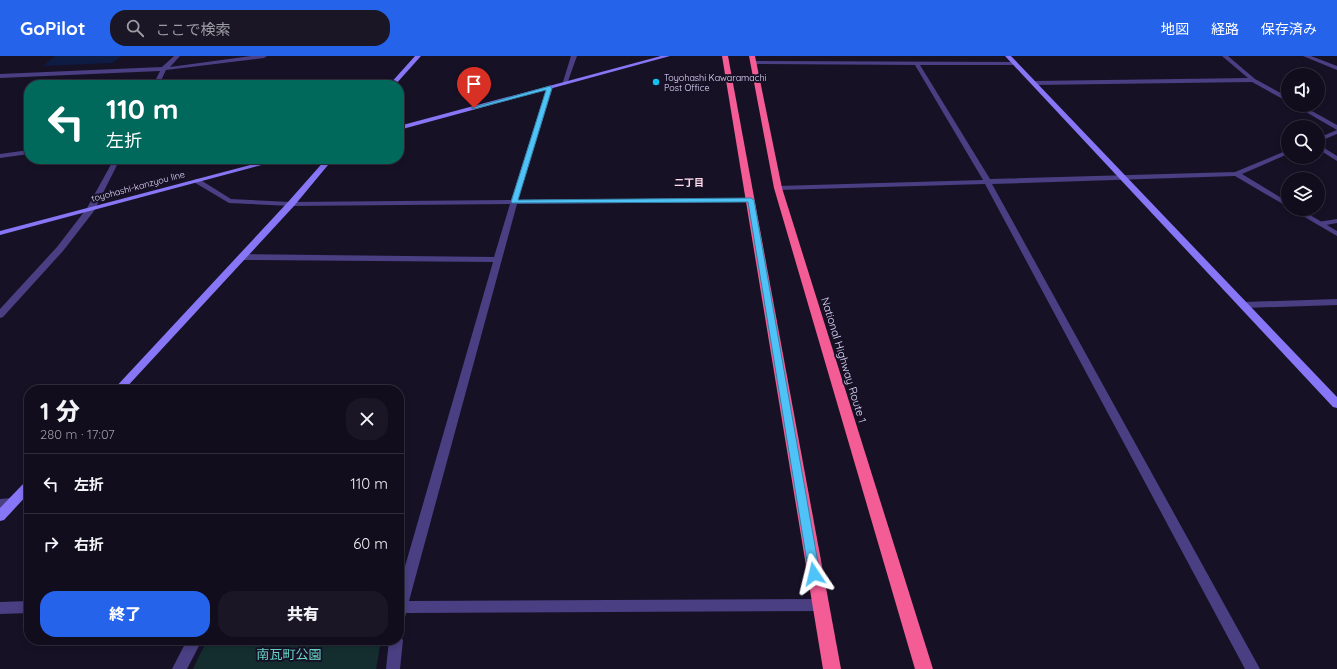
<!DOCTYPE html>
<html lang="ja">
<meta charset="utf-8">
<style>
:root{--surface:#110d1c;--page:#1a1625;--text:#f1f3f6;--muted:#9c9ca3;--line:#302d3b;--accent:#2563eb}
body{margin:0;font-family:Quicksand,"Noto Sans JP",sans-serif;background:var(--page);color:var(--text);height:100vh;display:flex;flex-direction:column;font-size:15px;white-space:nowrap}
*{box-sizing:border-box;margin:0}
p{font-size:13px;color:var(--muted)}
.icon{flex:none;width:22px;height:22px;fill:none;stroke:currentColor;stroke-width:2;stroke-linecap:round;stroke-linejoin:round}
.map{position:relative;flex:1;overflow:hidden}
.details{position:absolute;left:24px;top:329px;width:380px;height:260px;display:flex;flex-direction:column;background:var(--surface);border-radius:16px;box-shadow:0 2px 6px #0003,0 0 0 1px var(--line)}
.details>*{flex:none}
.hud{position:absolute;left:24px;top:24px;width:380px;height:84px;border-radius:16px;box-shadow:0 2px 6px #0003,0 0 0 1px var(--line);background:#00695c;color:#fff;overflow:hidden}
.controls{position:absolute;left:1281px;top:12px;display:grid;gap:8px}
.controls a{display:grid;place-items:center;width:44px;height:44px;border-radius:50%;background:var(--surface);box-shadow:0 2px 6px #0003,0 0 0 1px var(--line);font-size:20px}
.pin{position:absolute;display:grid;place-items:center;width:34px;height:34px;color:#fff;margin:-41px -17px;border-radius:50% 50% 50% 0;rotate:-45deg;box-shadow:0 0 4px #0007}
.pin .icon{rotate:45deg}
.me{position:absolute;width:44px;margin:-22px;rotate:350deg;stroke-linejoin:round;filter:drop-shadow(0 0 3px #0008)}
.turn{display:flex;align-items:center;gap:14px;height:84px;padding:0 16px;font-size:18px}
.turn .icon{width:52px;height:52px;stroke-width:2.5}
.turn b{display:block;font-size:28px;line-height:34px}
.round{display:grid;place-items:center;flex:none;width:42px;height:42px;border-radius:16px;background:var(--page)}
.summary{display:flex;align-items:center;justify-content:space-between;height:68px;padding:0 16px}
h1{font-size:24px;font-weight:800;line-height:30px}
.button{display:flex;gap:8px;margin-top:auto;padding:8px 16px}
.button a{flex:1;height:46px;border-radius:16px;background:var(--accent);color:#fff;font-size:16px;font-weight:800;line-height:46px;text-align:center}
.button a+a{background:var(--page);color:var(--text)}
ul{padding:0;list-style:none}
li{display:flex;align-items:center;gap:12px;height:60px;padding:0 16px;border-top:1px solid var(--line)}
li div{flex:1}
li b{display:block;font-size:15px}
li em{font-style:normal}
header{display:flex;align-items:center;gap:24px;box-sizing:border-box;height:56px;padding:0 20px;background:var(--accent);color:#fff}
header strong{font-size:19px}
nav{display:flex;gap:22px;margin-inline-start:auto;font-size:14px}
.search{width:280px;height:36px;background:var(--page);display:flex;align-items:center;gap:10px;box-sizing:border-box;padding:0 14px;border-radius:16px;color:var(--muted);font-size:15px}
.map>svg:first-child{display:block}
.green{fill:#142e2f}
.water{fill:#0e1b42}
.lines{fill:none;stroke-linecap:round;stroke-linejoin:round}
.lane{fill:#493f82;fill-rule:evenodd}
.street{fill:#493f82;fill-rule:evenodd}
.secondary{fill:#8776f6;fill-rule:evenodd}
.highway{fill:#f45c95;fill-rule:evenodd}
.route{fill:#4fc3f7;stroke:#337fa1}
.poi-dot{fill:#11c2ef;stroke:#171126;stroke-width:1.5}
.labels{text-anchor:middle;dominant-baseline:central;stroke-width:4;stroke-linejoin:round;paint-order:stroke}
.far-poi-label{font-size:9px;fill:#e0d8fc;stroke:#171126;text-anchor:start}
.far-street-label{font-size:9px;fill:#e0d8fc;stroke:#171126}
.far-neighbourhood-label{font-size:10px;font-weight:bold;fill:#fddaec;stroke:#171126}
.street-label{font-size:11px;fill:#e0d8fc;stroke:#171126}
.near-park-label{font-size:13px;fill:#68d8c8;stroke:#171126}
</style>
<header>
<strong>GoPilot</strong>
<div class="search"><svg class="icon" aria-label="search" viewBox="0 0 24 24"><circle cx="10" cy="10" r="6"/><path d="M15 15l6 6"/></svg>ここで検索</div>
<nav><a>地図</a><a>経路</a><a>保存済み</a></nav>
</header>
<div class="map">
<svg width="1337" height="613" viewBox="0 0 1337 613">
<rect width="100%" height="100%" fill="#171126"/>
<polygon class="green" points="207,584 381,584 376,613 193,613"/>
<polygon class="water" points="55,0 121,0 113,7 43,10"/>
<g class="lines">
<g class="lane">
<polygon points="1318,88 1337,100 1337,105 1318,93"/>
<polygon points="1337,163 1337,167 1321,170 1317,168 1318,166"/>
</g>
<g class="street">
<polygon points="174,0 180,0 170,11 251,0 267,0 264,2 166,14 159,29 153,29 160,15 0,22 0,18 162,11"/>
<polygon points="571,0 577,0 567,28 562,29"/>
<polygon points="1222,0 1228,0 1255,23 1288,41 1288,46 1252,26 1034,29 1031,27 1034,25 1248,22"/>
<polygon points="1303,0 1311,0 1337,10 1337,14"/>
<polygon points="754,5 1017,6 1017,8 1015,9 920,9 990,123 1235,116 1288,94 1288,98 1242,118 1288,146 1288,151 1235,120 992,128 1260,613 1245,613 985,128 778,134 774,132 778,130 983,124 915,9 752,8 752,6"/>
<polygon points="550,29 553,31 518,144 751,142 755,144 751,146 517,148 409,545 820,543 825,545 827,549 825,553 820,555 406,557 404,566 399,567 399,531 493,206 242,204 238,201 242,198 494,201 510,148 291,150 229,147 192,125 196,123 199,123 231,143 291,146 511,144 547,31"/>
<polygon points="1294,49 1301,49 1337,69 1337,74"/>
<polygon points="1337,74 1337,78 1318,86 1318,82"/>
<polygon points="29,94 29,98 0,102 0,98"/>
<polygon points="114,103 120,103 94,155 63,195 3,261 0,262 0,253 57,191 87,152"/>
<polygon points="1291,153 1300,153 1337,175 1337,180"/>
<polygon points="1337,243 1337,249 1244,252 1239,249 1244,246"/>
<polygon points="12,442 16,444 18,447 16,450 0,453 0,443"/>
<polygon points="29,545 29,557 0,558 0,546"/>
<polygon points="399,578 403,584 400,613 386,613 389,584 399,584"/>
<polygon points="187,584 202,584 187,613 172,613"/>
</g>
<g class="secondary">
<polygon points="415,0 421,0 395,29 389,29"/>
<polygon points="661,0 670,0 399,74 399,70"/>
<polygon points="1005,0 1011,0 1337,341 1337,352 1333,351"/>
<polygon points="273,103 284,103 0,179 0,175"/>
<polygon points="326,103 333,103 294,150 124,334 113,334 288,146"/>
<polygon points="29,424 29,437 4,464 0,465 0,452 25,426"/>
</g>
<g class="highway">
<polygon points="722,0 728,0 841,613 823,613"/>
<polygon points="749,0 755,0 782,132 933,613 915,613 774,132"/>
</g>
</g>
<polygon class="route" points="550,30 552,32 518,144 751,142 754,144 820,518 819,522 814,523 810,522 809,518 748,146 512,147 511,146 546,34 474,53 471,52"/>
<circle class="poi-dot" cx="656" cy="26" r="4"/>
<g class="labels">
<g class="far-poi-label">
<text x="664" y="21">Toyohashi Kawaramachi<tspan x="664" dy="10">Post Office</tspan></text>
</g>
<g class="far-street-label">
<text transform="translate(138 130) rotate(-15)">toyohashi-kanzyou line</text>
</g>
<g class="far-neighbourhood-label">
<text x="689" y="126">二丁目</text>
</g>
<g class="street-label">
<text transform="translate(844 304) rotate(73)">National Highway Route 1</text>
</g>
<g class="near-park-label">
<text x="289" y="598">南瓦町公園</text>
</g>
</g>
</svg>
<div class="controls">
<a><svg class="icon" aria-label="sound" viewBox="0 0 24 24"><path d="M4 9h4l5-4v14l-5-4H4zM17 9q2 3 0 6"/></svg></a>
<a><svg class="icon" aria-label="search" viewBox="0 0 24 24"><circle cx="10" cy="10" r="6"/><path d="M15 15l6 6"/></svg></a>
<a><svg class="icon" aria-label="layers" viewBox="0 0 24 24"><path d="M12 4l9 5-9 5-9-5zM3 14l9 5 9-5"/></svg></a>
</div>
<div class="pin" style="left:474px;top:52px;background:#d93025"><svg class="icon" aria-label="arrive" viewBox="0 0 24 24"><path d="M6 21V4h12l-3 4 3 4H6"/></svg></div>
<svg class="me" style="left:814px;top:518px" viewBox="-20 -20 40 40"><path d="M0-17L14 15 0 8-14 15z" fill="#4fc3f7" stroke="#fff" stroke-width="4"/></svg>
<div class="hud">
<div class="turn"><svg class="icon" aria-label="left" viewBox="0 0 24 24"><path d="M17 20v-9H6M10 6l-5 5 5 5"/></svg><div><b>110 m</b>左折</div></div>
</div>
<section class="details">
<div class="summary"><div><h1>1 分</h1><p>280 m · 17:07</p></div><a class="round"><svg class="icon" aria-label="close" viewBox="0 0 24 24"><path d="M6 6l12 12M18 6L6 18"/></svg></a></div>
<ul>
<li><svg class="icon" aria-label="left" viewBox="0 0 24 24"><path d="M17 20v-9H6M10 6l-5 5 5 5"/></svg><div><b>左折</b></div><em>110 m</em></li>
<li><svg class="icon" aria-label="right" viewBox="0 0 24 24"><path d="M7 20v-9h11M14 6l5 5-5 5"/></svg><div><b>右折</b></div><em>60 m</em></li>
</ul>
<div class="button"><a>終了</a><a>共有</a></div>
</section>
</div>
